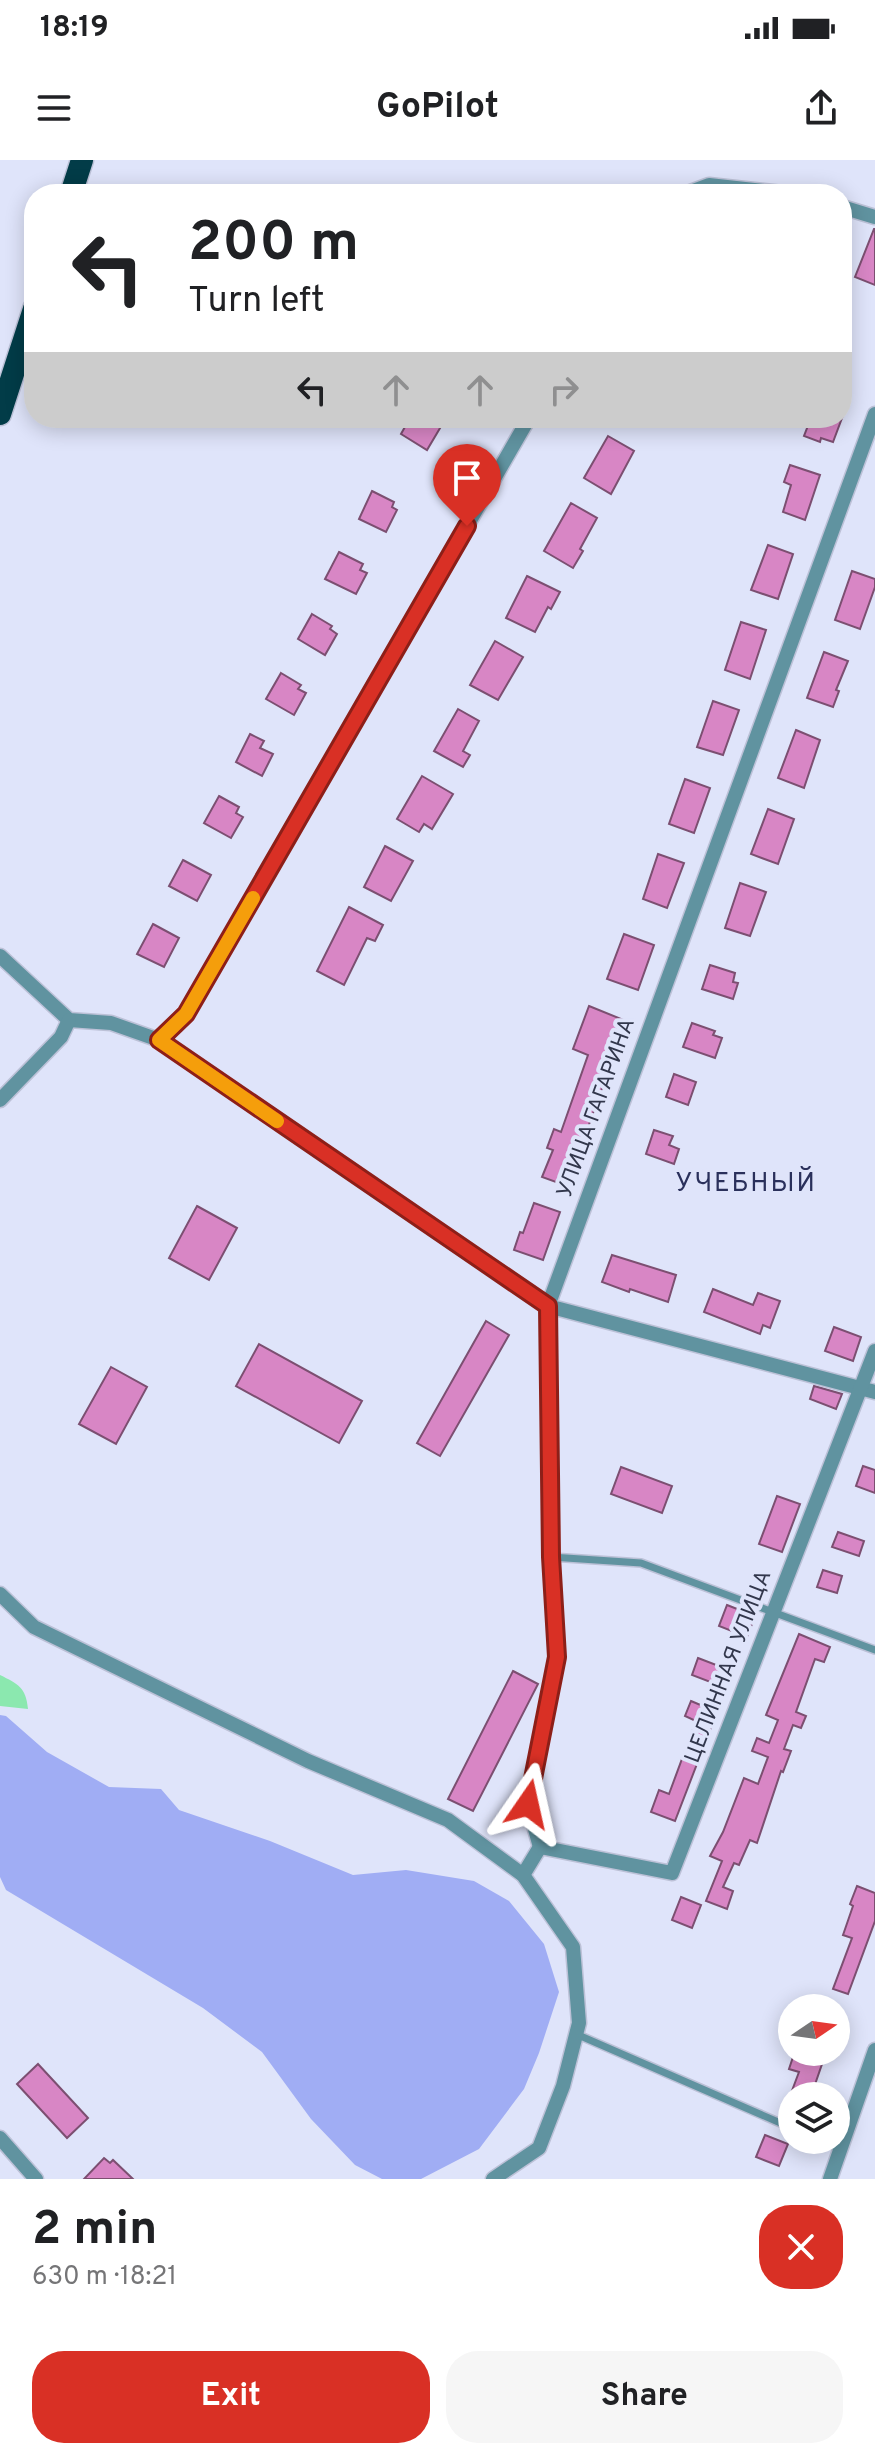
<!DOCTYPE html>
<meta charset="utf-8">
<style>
:root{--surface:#fff;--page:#f6f6f6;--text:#202124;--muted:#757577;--accent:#d93025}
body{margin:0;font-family:Overpass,sans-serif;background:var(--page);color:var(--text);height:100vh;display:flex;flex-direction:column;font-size:30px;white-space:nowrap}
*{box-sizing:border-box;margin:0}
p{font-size:26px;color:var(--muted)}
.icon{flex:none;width:44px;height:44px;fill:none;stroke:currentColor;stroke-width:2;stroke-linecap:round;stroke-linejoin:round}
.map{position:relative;height:2019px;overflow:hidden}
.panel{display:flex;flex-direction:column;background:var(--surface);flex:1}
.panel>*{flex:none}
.top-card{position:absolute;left:24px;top:24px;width:828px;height:244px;border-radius:32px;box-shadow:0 4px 20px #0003;background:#fff;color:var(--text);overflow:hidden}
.needle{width:52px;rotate:77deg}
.buttons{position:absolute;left:778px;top:1834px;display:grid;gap:16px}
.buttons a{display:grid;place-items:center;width:72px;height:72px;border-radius:50%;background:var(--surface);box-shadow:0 4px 20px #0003;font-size:40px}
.pin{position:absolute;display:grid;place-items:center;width:68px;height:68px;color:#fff;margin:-82px -34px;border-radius:50% 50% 50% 0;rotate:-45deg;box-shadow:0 0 8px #0007}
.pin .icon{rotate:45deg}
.me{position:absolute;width:88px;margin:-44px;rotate:11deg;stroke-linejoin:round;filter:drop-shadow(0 0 6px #0008)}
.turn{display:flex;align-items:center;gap:28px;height:168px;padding:0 32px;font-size:36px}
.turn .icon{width:104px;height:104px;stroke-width:2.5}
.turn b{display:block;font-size:56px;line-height:68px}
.lanes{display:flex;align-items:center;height:76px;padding:0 32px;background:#0003;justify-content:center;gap:40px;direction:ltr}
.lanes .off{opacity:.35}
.round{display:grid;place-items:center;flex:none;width:84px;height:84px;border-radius:32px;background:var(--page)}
.summary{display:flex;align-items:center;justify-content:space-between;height:136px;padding:0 32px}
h1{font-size:48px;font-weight:700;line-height:60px}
.primary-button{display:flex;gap:16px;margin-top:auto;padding:16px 32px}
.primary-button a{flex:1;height:92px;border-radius:32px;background:var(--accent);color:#fff;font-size:32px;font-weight:700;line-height:92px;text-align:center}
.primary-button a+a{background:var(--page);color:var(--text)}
.status{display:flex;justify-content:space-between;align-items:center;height:56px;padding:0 40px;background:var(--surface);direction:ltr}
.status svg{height:22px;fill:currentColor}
header{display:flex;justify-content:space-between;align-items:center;height:104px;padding:0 32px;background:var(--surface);font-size:36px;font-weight:700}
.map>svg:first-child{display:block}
.green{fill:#8be8af}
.water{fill:#a0adf4}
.building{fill:#d886c5;stroke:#7c4f71;stroke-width:2}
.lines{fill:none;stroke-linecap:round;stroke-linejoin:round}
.service-casing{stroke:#bcc1d7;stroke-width:10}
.minor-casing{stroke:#bcc1d7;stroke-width:17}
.trunk-casing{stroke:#bcc1d7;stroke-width:25}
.service{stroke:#6093a0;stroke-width:7}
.minor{stroke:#6093a0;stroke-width:14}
.trunk{stroke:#023c48;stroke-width:22}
.route-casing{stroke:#8d1f18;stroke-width:20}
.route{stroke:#d93025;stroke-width:14}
.slow{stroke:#f59e0b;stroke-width:14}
.labels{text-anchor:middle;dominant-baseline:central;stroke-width:8;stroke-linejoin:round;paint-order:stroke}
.street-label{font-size:22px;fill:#32374c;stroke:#dfe4fa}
.quarter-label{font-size:26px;letter-spacing:2px;fill:#2a305b;stroke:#dfe4fa}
</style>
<div class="status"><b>18:19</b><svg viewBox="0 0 49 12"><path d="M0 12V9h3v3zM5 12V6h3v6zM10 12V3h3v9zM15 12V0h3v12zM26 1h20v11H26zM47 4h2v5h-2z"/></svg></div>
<header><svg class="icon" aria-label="menu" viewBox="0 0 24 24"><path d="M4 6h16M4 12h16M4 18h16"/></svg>GoPilot<svg class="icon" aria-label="share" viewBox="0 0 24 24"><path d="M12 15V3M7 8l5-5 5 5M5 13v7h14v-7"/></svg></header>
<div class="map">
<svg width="875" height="2019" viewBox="0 0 875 2019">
<rect width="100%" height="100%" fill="#dfe4fa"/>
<path class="green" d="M0,1515C18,1524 26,1527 28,1549L0,1546Z"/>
<polygon class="water" points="0,1555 6,1556 47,1592 109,1627 161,1629 179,1650 270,1681 353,1715 406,1710 474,1721 509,1741 544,1784 559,1832 539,1893 524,1929 479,1989 421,2019 382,2019 355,2005 311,1959 262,1892 203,1848 6,1730 0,1717"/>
<g class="building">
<polygon points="874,69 875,69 875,125 855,117"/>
<polygon points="410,258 446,258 427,290 401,274"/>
<polygon points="811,258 842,258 833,282 821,278 820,282 804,276"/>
<polygon points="608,276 634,291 611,334 584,318"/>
<polygon points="790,305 820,315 805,360 783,352 791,325 784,322"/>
<polygon points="372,331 394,342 392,347 397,350 386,372 359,359"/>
<polygon points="571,343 597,358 580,389 583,391 573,408 544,391"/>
<polygon points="768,385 793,394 778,439 751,430"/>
<polygon points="339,392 363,404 360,410 367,413 356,434 325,419"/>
<polygon points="852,411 875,419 875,427 860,469 835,460"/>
<polygon points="527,416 560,432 551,449 548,447 535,472 506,458"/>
<polygon points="312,454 332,466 330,469 337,474 325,495 298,479"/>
<polygon points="741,462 766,470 750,519 725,510"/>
<polygon points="495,481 523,497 498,540 470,525"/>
<polygon points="824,492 848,501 836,530 839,531 833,547 807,538"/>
<polygon points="281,513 301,525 298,529 306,533 294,555 266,539"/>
<polygon points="713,541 739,550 723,595 697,587"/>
<polygon points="458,549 479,561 463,591 470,595 463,607 434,591"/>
<polygon points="796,570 820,580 804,628 778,618"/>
<polygon points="250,574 264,581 260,588 273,594 262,616 236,602"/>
<polygon points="422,616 453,634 432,669 424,664 419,672 397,659"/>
<polygon points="685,619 710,628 694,673 669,664"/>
<polygon points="219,636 239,647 236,653 243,657 231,678 204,663"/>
<polygon points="768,649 794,659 778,704 751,694"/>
<polygon points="385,686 413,701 391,741 364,727"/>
<polygon points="658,694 684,703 667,748 643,739"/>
<polygon points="183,700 211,715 197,741 169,726"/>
<polygon points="740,723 766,732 750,776 725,768"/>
<polygon points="349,747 383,765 375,781 367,778 344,825 317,811"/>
<polygon points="153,764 179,778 164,807 137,794"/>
<polygon points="624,774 654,785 638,830 607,819"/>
<polygon points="710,805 735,813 733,822 738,823 733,839 702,829"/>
<polygon points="589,846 626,861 567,1026 542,1017 553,990 547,988 554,969 561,972 588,895 573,889"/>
<polygon points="692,863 715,871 713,875 722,878 715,898 683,887"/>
<polygon points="674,914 696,922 688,945 666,937"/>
<polygon points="654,970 673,976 669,985 679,989 674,1004 646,994"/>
<polygon points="534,1043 560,1052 543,1100 514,1090 520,1072 523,1073"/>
<polygon points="197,1046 237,1068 209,1120 169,1098"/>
<polygon points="612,1095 676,1115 668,1142 630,1129 629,1132 602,1122"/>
<polygon points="713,1129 753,1145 758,1133 780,1141 770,1168 763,1165 760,1174 704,1152"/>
<polygon points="486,1161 509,1175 440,1296 417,1283"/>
<polygon points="834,1167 861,1177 853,1201 825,1191"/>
<polygon points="259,1184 362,1241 339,1283 236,1226"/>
<polygon points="111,1207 147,1227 116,1284 79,1264"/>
<polygon points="814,1226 842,1234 836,1249 810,1239"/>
<polygon points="863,1306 875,1310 875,1333 856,1326"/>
<polygon points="621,1307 672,1326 662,1353 611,1334"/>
<polygon points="777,1336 800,1344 782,1392 759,1384"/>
<polygon points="838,1372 864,1381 859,1396 832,1387"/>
<polygon points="823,1410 842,1416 837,1433 817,1427"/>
<polygon points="727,1445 755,1456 747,1477 719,1466"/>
<polygon points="799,1474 830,1487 824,1502 815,1499 796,1552 806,1556 801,1568 793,1565 784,1589 791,1591 783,1612 781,1611 757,1683 750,1680 739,1705 734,1703 723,1727 733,1731 727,1749 706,1741 722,1701 710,1696 723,1672 744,1618 758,1624 768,1597 752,1591 757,1578 769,1583 778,1560 766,1555"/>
<polygon points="698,1498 732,1511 726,1528 692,1515"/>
<polygon points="513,1511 538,1524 473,1651 448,1639"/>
<polygon points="691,1541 717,1552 675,1661 651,1652 659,1630 669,1634 696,1561 685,1556"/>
<polygon points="857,1726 875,1733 875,1761 848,1834 833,1829 852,1778 843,1775 853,1746 850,1744"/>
<polygon points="681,1737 701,1745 692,1768 672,1760"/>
<polygon points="794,1894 822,1904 811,1936 790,1936 799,1912 789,1909"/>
<polygon points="38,1904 88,1958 67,1978 17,1924"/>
<polygon points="765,1975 788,1984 779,2006 756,1997"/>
<polygon points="104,1998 110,2003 113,2000 133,2019 84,2019"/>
</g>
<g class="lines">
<defs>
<g id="service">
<polyline points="551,1397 641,1403 875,1490"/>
<polyline points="576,1874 792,1968"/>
<polyline points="820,1980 841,1989"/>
</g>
<g id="minor">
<polyline points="685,34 709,25 792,34"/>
<polyline points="842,47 875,57"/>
<polyline points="0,796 69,860 111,863 159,880 548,1146 875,1232"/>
<polyline points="159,880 186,854 529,258"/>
<polyline points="0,940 61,877 69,860"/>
<polyline points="0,1434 34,1467 308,1601 448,1660 523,1715 573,1787 579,1863 563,1926 539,1988 493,2019"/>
<polyline points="540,1687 528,1644 557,1497 551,1397 548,1146 875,254"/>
<polyline points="540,1687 672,1713 875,1191"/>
<polyline points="523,1715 540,1687"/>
<polyline points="0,1978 36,2019"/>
<polyline points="830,2019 875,1890"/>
</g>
<g id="trunk">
<polyline points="71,34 82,0"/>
<polyline points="0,254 34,149"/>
</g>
</defs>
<use href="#service" class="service-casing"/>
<use href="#minor" class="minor-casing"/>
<use href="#trunk" class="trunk-casing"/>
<use href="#service" class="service"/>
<use href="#minor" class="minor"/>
<use href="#trunk" class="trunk"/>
</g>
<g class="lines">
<defs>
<polyline id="route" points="467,366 186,854 159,880 548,1146 551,1397 557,1497 528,1644"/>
</defs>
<use href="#route" class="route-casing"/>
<use href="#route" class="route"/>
<polyline class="slow" points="253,738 186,854 159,880 277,961"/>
</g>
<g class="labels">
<g class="street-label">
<text transform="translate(597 948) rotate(-70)">УЛИЦА ГАГАРИНА</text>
<text transform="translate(729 1507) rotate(-69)">ЦЕЛИННАЯ УЛИЦА</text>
</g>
<g class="quarter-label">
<text x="746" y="1024">УЧЕБНЫЙ</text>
</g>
</g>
</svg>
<div class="buttons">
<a><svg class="needle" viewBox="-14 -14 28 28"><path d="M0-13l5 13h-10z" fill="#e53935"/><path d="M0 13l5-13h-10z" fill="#757577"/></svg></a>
<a><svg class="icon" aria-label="layers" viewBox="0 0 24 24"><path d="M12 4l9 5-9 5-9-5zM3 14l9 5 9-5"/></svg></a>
</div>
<div class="pin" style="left:467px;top:366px;background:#d93025"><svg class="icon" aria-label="arrive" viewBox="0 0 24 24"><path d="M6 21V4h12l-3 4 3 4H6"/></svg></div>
<svg class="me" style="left:528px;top:1644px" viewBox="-20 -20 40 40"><path d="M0-17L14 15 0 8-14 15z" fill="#d93025" stroke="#fff" stroke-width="4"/></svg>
<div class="top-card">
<div class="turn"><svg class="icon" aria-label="left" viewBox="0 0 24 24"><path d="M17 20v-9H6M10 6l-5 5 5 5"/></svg><div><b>200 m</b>Turn left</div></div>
<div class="lanes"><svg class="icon" aria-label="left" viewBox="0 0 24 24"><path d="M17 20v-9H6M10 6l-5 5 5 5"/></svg><svg class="icon off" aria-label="ahead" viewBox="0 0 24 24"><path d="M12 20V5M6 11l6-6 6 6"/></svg><svg class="icon off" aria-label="ahead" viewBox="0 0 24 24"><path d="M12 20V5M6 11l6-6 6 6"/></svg><svg class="icon off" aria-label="right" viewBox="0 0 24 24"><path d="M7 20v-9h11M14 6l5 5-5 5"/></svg></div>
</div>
</div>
<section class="panel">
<div class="summary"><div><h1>2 min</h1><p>630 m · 18:21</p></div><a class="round" style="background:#d93025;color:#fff"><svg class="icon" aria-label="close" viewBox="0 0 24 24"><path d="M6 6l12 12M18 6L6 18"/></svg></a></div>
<div class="primary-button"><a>Exit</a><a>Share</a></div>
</section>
